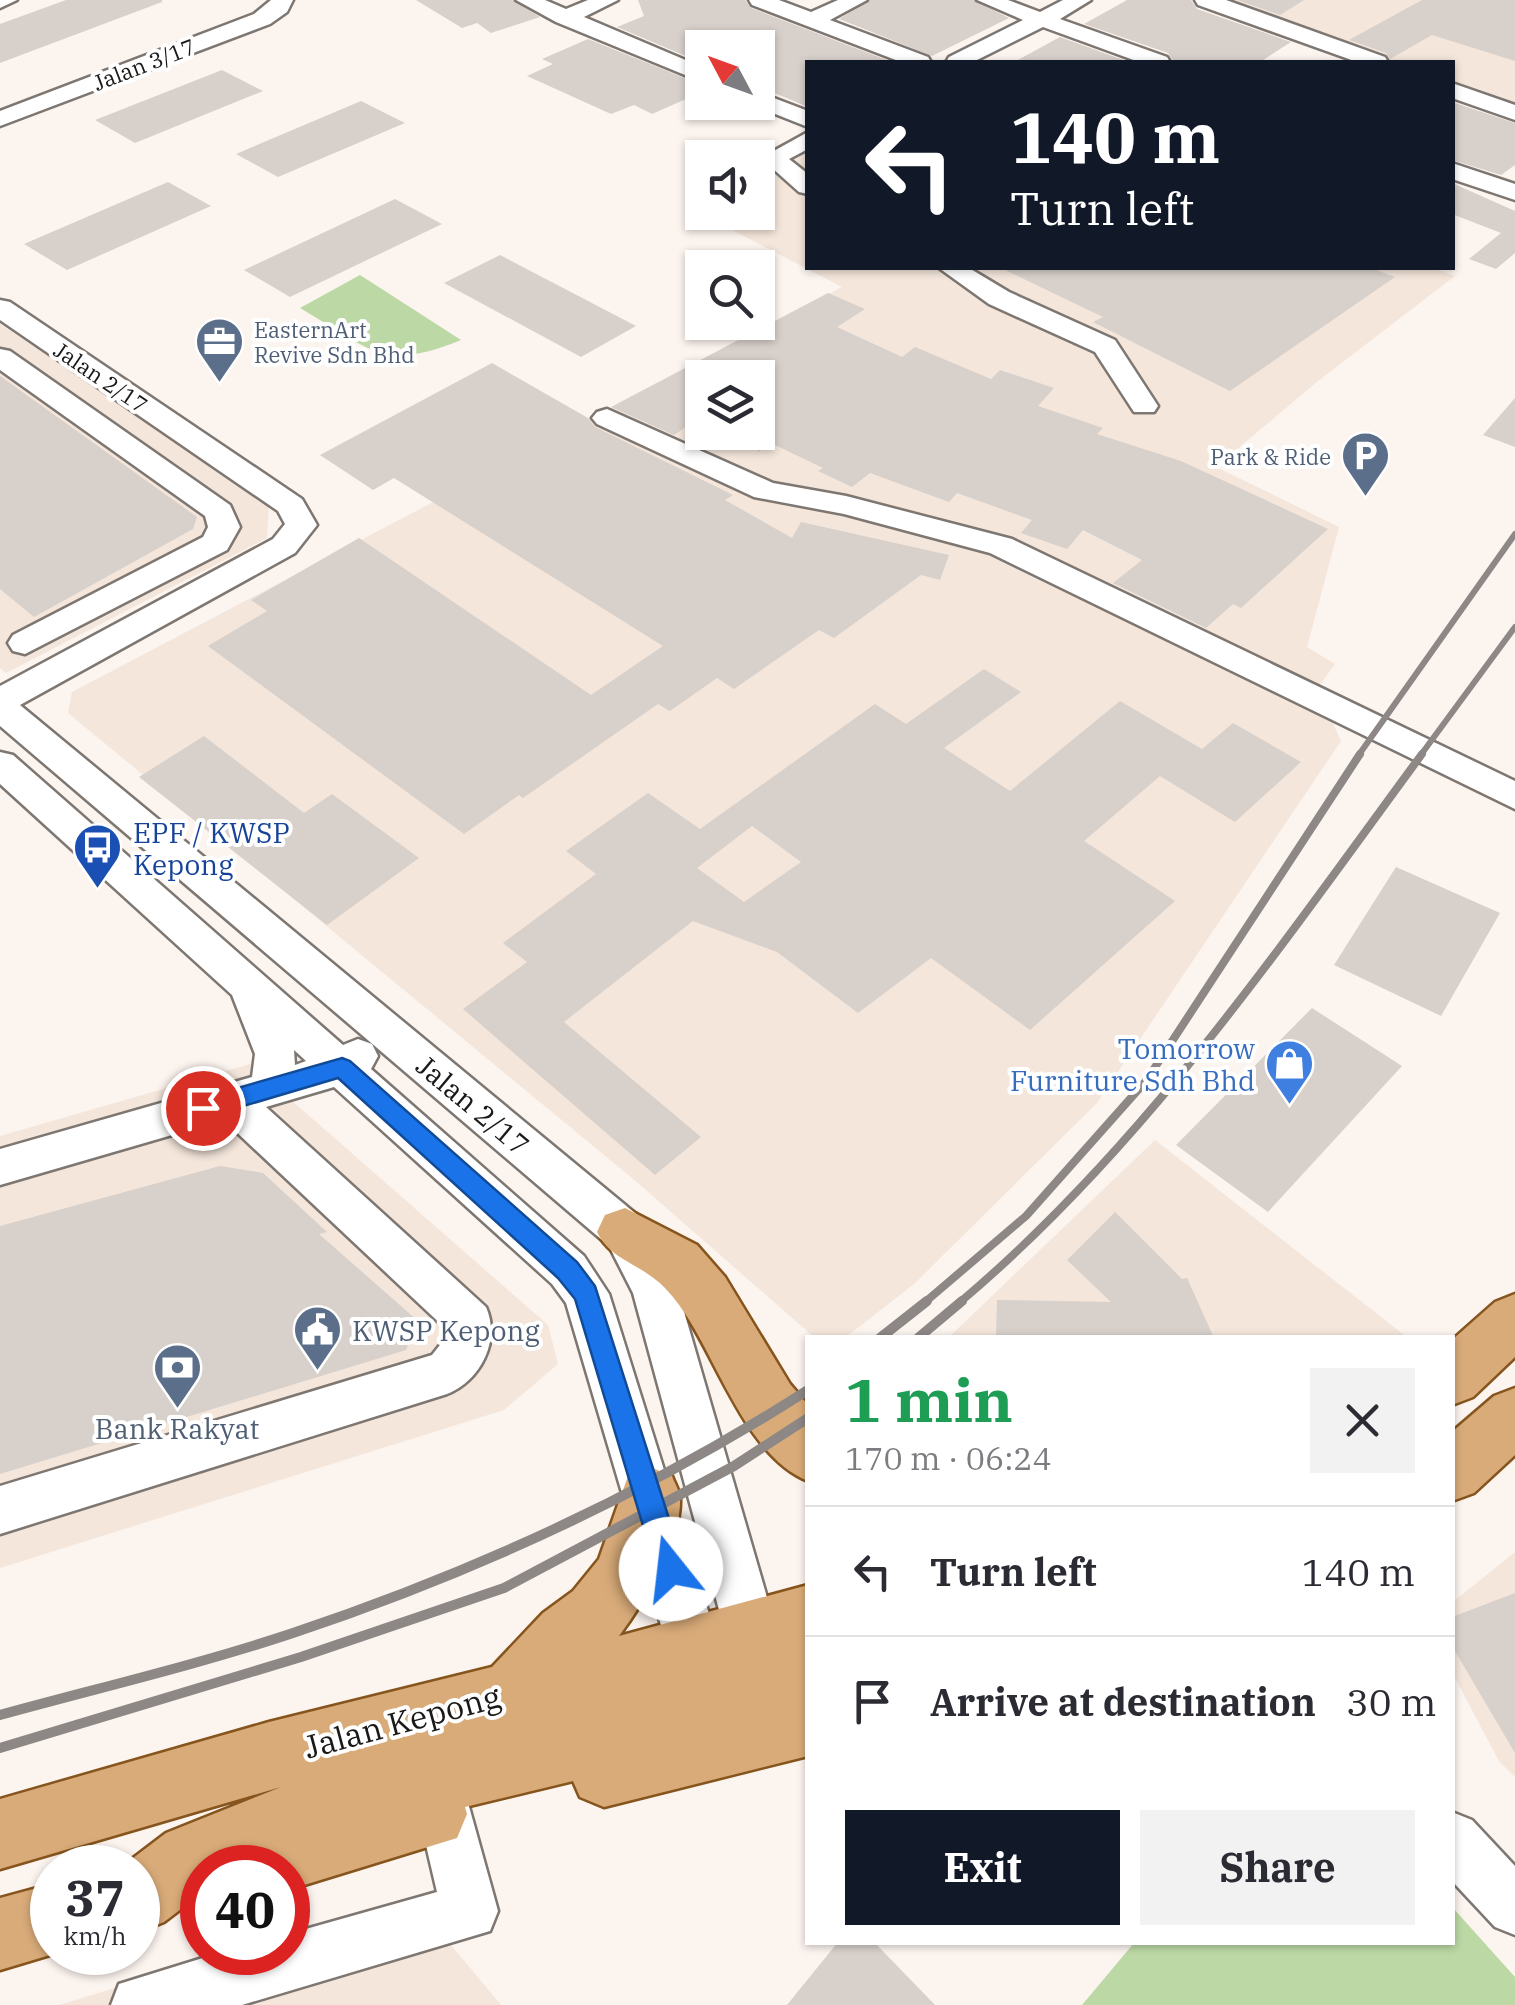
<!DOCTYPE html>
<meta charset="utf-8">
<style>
:root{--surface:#fff;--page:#f2f2f3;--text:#2b2b33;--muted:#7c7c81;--line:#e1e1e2;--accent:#111827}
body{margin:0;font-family:"IBM Plex Serif",serif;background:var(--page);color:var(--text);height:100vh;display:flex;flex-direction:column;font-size:38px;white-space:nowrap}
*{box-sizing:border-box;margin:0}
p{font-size:32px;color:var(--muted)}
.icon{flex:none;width:55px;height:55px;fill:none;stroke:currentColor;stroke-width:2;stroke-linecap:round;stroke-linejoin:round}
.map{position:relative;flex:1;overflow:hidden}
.side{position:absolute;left:805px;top:1335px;width:650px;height:610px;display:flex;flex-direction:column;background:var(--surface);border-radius:0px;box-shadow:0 2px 8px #0004}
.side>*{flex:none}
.banner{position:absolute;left:805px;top:60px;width:650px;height:210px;border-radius:0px;box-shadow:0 2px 8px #0004;background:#111827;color:#fff;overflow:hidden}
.needle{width:65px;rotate:311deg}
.tools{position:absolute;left:685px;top:30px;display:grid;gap:20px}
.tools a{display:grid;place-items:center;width:90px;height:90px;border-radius:0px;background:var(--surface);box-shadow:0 2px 8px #0004;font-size:50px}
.speed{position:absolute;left:30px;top:1845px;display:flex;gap:20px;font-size:50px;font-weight:700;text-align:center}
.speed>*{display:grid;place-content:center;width:130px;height:130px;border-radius:50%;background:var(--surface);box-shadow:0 2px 8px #0004;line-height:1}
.speed small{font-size:25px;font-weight:400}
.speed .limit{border:15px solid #d22;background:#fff;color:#111}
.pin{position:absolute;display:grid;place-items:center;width:85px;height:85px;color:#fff;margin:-42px;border:5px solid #fff;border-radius:50%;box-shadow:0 2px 10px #0007}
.me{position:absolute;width:110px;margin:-55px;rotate:344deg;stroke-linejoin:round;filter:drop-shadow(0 0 8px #0008)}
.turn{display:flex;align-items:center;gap:35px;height:210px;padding:0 40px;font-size:45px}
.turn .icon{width:130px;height:130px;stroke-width:2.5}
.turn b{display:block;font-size:70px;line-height:85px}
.round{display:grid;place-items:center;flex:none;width:105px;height:105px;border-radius:0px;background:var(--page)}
.summary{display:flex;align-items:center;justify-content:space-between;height:170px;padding:0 40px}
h1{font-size:60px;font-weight:800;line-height:75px;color:#1e9e55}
.action{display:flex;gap:20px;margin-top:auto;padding:20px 40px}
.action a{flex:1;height:115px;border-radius:0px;background:var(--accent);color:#fff;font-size:40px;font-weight:800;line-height:115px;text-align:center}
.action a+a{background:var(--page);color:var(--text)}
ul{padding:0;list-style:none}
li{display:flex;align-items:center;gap:30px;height:130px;padding:0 40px;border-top:2px solid var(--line)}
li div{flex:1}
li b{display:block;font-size:38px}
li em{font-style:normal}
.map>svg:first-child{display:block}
.built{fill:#f4e6db;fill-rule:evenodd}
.green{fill:#bbd8a5}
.building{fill:#d8d0cb;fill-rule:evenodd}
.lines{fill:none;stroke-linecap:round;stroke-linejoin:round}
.minor-casing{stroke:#7d7671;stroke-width:5}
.major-casing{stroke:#86541d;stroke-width:5}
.minor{fill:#fff;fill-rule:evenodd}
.major{fill:#d9ab79;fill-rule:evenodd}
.rail-far2{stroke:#8d8885;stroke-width:6}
.rail-far1{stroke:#8d8885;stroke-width:8}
.rail{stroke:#8d8885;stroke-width:10}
.route{fill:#1a73e8;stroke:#114b97;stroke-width:2.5}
.labels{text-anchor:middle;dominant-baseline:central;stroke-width:8;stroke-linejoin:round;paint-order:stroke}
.far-street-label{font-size:22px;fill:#1b1917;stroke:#fff}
.far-service-label{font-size:22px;fill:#4e5e75;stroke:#fff;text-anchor:start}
.transit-label{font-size:28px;fill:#164399;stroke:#fff;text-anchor:start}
.shop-label{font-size:28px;fill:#366cbe;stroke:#fff;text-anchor:end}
.street-label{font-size:28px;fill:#1b1917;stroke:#fff}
.service-label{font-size:28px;fill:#4e5e75;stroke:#fff;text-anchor:start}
.near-street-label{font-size:32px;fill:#1b1917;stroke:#fff}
</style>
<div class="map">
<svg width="1515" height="2005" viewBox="0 0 1515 2005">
<rect width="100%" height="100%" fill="#fcf4ef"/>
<g class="built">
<polygon points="1214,0 1515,0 1515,111 1453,88 1452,62 1383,62"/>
<path d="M807,152L808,268H1432L1455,276L1318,381L1216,467L1339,527L1307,647L1335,664L1317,689L1341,741L1097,1103L914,1284L846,1337H814L638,1183L68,713L72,692L842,287L694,210L702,205V212H758V178ZM702,378H758V432H702Z"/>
<polygon points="0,324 269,503 267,538 6,673 0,668"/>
<polygon points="250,1064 548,1325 558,1364 504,1410 0,1568 0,1136"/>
<polygon points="1155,1140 1404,1335 948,1338"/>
<polygon points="1515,1552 1515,1777 1499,1761 1453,1674 1453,1602"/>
<polygon points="411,1897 501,2005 59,2005 230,1953 288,1952 288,1935"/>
</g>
<g class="green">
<path d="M360,275L461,340C381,373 368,347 300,308Z"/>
<polygon points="1453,1908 1515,1977 1515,2005 1082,2005 1134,1943 1452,1942"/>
</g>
<g class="building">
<polygon points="66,0 162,0 162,2 0,63 0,24"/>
<polygon points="416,0 512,0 540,17 491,33 477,23 462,28"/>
<polygon points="638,0 745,0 751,8 892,62 808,62 808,107 758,86 758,48 702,48 702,63 617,27 644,16"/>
<polygon points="870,0 974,0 1009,18 932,56 839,19"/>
<polygon points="1127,0 1191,0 1197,9 1291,42 1260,62 1174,62 1168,53 1084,24"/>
<polygon points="1237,0 1304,0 1280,15"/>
<polygon points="1422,0 1515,0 1515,61 1432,35 1390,59 1386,53 1349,40"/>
<polygon points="1060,37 1129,62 1014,62"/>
<polygon points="588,39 702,85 702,92 652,114 634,105 611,114 527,76 553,64 542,59"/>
<polygon points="222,70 263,91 135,143 95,120"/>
<polygon points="361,101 405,123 278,177 236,154"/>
<polygon points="1452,102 1515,123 1515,165 1501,175 1452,160"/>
<polygon points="168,182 211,206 67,270 24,244"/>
<polygon points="1452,183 1515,211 1515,253 1496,269 1469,259 1501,233 1452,214"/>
<polygon points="395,199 442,224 290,297 244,270"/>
<polygon points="500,255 636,326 581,357 444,283"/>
<polygon points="1001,268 1371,268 1395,277 1230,391 1093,322 1103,317"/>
<polygon points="828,293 865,309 837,327 902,357 915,347 991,379 1000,370 1054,388 1038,406 1103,428 1097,434 1181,461 1328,529 1241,608 1233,604 1206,628 1113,583 1142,560 1083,530 1067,549 1021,533 1032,520 957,493 949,502 870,473 852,487 818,471 823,468 771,443 758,452 758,378 702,378 702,416 674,435 611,407"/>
<polygon points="492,363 588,418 595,427 733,495 725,500 792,538 801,522 949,555 940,580 921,575 834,638 819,630 734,689 717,678 670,711 658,704 523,798 519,795 464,834 208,646 267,611 251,600 359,538 591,695 663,646 394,478 373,490 320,455"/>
<polygon points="0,376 197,517 193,529 34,617 0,589"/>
<polygon points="1515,398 1515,447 1483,435"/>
<path d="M984,669L1021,692L944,748L1010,791L1120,701L1202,749L1233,723L1301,762L1235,822L1160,776L1084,841L1175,901L1030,1030L931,958L858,1013L777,952L693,921L564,1022L701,1137L655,1175L463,1009L527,962L503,943L596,874L566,851L648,793L700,829L875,704L906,724ZM752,826L801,862L744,902L697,868Z"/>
<polygon points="204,736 304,813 332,794 419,858 327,925 139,777"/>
<polygon points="1396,867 1500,913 1441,1016 1334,965"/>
<polygon points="1312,1008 1402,1066 1268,1212 1176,1145"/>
<polygon points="220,1166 263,1173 327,1232 319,1234 418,1321 406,1350 0,1474 0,1226"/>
<polygon points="1115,1212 1182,1279 1187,1278 1214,1338 996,1338 997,1300 1111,1302 1067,1260"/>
<polygon points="1515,1593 1515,1753 1452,1646 1452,1617"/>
<polygon points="838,1942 874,1942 935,2005 787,2005"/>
</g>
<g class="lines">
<defs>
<g id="minor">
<polygon points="0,0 17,0 0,8"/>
<polygon points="271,0 293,0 287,12 270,24 0,126 0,111 254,14"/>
<polygon points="516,0 545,0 566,9 588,0 618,0 584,17 702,67 702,82 556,22"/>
<polygon points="749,0 779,0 811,12 838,0 867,0 830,20 928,57 931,62 901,62 752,5"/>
<polygon points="977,0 1008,0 1040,12 1063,0 1091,0 1060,19 1167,57 1170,62 1139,62 1043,27 973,62 946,62 949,57 1023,20"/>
<polygon points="1195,0 1226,0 1385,57 1388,62 1357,62 1198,5"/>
<polygon points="1452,83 1515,105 1515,120 1452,98"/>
<polygon points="758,92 808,111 808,127 750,104 758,102"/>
<polygon points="808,132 808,149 789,159 808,174 808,194 799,192 761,158"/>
<polygon points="1452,163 1515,184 1515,200 1452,179"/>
<polygon points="939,268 969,268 1009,292 1115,340 1158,406 1154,412 1134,412 1095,352 989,304"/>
<polygon points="0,300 10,302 302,499 317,525 295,553 20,705 641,1218 678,1291 777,1632 769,1650 751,1658 733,1650 725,1632 633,1293 609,1246 0,726 0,686 273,539 285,524 278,511 0,320"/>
<polygon points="0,349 10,351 230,505 240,527 227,550 25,654 13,651 8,643 13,635 203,537 208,527 205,516 0,370"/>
<polygon points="607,409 773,483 846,496 1012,539 1515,781 1515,809 990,553 844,514 754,497 597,424 592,418 597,412"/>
<path d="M0,752L13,755L343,1045L358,1039L372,1044L378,1056L371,1069L584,1256L609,1294L720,1649L712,1667L694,1675L676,1667L668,1649L566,1303L552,1284L334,1087L266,1107L486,1307C501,1341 480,1381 447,1394L0,1534V1486L432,1355L443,1341L446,1329L231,1127L227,1119L0,1185V1149L252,1077L255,1054L232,995L0,784ZM294,1050L306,1061L295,1065Z"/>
<polygon points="446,1783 465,1792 498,1911 490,1931 242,2005 111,2005 119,1984 222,1952 288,1952 288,1934 437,1892 418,1811 427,1792"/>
<polygon points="1452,1812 1472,1820 1515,1866 1515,1935 1495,1927 1452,1881"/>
</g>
<g id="major">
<path d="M625,1208L697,1245L725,1277L790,1384L808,1405V1481C749,1458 719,1365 686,1315C678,1303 667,1288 656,1280C634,1262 610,1258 597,1232L605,1215Z"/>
<polygon points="1515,1294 1515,1357 1473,1397 1452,1405 1452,1340 1495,1302"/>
<polygon points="1515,1388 1515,1455 1474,1493 1452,1501 1452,1432 1494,1396"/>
<path d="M650,1467L672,1476C674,1482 680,1492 680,1498C682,1539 643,1604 619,1636L808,1585V1756L604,1807L580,1797L573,1781L465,1807L467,1814L457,1838L288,1890V1868H202V1893L164,1922L139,1932L138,1868H120L166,1833L281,1787L0,1869V1799L269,1722L492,1667L543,1613L573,1591L599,1559L628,1476Z"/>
<polygon points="52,1884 52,1952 60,1952 0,1970 0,1898"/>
</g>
</defs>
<use href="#minor" class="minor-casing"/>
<use href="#major" class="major-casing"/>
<use href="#minor" class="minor"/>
<use href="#major" class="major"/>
<g class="rail-far2">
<polyline points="1358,756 1515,534"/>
<polyline points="1420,756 1515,627"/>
</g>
<g class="rail-far1">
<polyline points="924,1303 1026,1216 1146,1081 1360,754"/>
<path d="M959,1303C1143,1148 1280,947 1422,754"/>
</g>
<g class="rail">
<polyline points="880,1338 927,1301"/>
<polyline points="918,1338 962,1301"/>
<path d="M0,1715C98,1688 197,1665 293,1633C475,1572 647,1493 808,1390"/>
<polyline points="0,1748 301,1657 504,1588 734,1466 808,1418"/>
</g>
</g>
<polygon class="route" points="342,1058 350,1061 577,1262 595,1286 685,1569 681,1579 671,1583 661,1579 656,1569 575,1299 558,1278 338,1078 203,1118 195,1115 191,1108 195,1101 203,1098"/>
<defs>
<symbol id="office-pin" viewBox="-11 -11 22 30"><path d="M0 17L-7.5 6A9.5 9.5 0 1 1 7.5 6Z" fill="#5c6f8a" stroke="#fff"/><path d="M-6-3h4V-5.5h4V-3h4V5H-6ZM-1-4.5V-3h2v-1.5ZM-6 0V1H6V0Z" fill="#fff"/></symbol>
<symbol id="parking-pin" viewBox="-11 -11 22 30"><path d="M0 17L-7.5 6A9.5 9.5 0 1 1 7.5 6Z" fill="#5c6f8a" stroke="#fff"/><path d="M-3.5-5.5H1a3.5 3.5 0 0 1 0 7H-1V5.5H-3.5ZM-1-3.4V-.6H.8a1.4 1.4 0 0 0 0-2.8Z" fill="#fff"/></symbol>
<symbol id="bus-pin" viewBox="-11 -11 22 30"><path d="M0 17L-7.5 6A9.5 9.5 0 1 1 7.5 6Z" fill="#1a4fb4" stroke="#fff"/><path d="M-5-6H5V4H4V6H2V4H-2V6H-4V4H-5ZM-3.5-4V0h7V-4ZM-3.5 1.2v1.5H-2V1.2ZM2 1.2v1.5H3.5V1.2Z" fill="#fff"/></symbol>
<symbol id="shop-pin" viewBox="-11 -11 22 30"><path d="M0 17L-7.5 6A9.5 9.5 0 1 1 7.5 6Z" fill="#3f7fe0" stroke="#fff"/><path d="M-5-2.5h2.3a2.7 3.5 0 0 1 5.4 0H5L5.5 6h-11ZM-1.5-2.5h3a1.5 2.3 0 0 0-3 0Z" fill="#fff"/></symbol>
<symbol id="civic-pin" viewBox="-11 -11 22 30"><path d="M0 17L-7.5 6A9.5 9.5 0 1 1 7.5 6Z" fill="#5c6f8a" stroke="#fff"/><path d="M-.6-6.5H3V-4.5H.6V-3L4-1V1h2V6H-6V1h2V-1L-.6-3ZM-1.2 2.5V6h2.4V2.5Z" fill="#fff"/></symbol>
<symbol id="bank-pin" viewBox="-11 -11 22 30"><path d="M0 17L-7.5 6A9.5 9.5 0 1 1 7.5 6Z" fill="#5c6f8a" stroke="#fff"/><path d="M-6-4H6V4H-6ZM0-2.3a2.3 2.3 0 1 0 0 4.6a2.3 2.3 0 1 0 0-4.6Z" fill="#fff"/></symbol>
</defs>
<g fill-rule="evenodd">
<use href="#office-pin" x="192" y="314" width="55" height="75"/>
<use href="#parking-pin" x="1338" y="428" width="55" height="75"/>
<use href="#bus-pin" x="70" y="820" width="55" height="75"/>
<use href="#shop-pin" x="1262" y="1036" width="55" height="75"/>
<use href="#civic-pin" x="290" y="1302" width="55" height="75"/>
<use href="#bank-pin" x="150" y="1340" width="55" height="75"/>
</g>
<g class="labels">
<g class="far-street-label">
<text transform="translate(144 64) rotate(-21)">Jalan 3/17</text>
<text transform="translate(101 377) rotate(34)">Jalan 2/17</text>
</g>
<g class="far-service-label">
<text x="254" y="329">EasternArt<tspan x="254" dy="25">Revive Sdn Bhd</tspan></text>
<text x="1331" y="456" text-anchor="end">Park &amp; Ride</text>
</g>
<g class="transit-label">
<text x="133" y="832">EPF / KWSP<tspan x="133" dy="32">Kepong</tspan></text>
</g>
<g class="shop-label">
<text x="1255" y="1048">Tomorrow<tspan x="1255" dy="32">Furniture Sdh Bhd</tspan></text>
</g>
<g class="street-label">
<text transform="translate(473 1105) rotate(40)">Jalan 2/17</text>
</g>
<g class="service-label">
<text x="352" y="1330">KWSP Kepong</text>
<text x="177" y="1428" text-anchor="middle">Bank Rakyat</text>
</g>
<g class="near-street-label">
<text transform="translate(402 1721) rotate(-15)">Jalan Kepong</text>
</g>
</g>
</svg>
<div class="tools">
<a><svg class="needle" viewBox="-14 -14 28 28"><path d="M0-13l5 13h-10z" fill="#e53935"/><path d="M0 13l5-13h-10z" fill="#7c7c81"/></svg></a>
<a><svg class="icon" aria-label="sound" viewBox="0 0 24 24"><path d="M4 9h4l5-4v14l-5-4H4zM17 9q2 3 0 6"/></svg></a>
<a><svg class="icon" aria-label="search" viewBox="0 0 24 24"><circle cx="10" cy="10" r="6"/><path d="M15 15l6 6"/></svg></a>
<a><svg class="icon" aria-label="layers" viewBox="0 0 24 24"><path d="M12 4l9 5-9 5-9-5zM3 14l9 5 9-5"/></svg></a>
</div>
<div class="speed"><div>37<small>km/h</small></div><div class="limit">40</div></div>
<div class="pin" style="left:203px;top:1108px;background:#d93025"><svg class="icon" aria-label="arrive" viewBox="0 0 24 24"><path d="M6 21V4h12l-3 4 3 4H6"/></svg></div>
<svg class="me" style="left:671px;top:1569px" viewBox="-20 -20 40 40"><circle r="19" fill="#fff"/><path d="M0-13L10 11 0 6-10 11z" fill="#1a73e8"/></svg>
<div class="banner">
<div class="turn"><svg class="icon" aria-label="left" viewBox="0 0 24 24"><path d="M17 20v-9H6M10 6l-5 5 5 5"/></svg><div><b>140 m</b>Turn left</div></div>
</div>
<section class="side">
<div class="summary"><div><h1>1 min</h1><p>170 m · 06:24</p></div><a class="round"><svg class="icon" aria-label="close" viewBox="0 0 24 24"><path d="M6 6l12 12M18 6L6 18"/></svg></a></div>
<ul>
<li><svg class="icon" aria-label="left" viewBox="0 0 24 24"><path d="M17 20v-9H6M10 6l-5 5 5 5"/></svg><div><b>Turn left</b></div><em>140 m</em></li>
<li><svg class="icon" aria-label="arrive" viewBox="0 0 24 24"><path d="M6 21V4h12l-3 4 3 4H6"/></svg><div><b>Arrive at destination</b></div><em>30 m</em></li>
</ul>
<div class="action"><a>Exit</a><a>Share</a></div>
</section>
</div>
